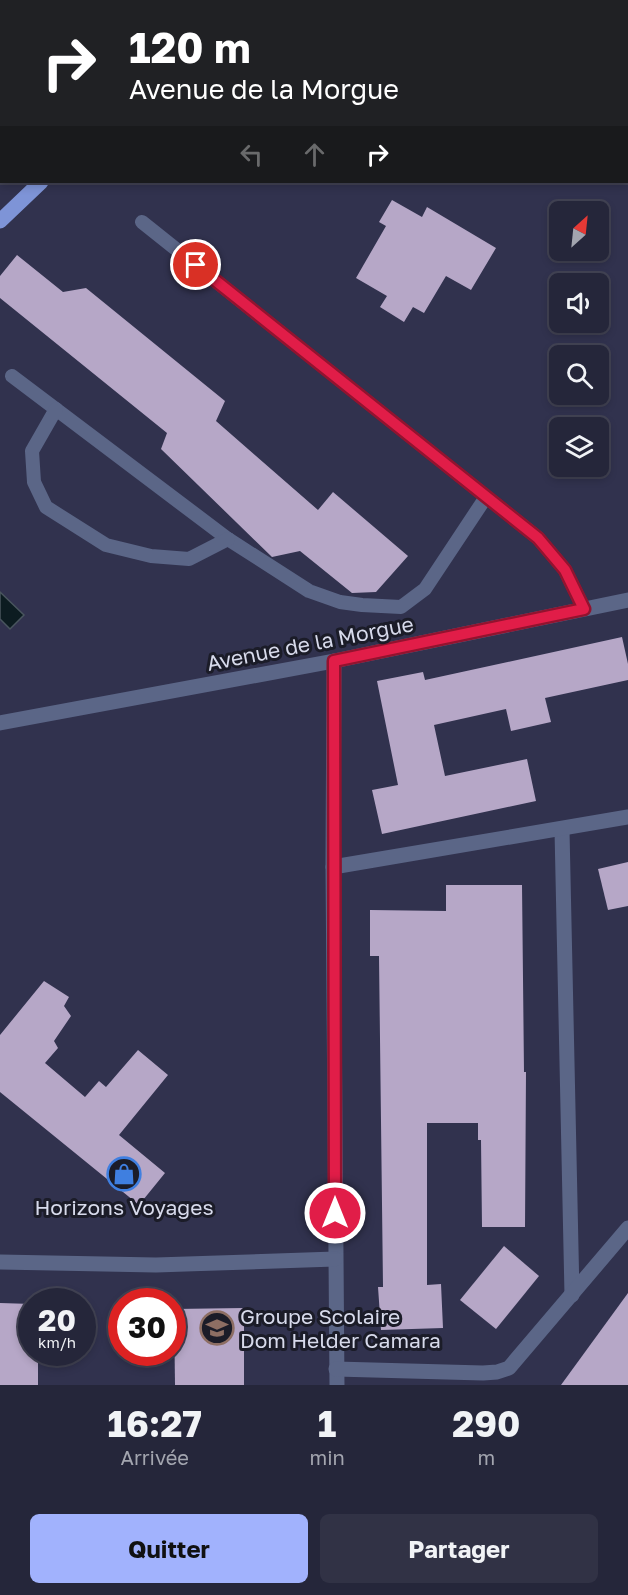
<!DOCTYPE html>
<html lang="fr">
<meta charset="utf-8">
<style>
:root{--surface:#25263a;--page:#313245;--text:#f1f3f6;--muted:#a3a5af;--line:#424354;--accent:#a1b2fd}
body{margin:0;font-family:"Golos Text",sans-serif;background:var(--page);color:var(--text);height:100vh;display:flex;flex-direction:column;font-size:22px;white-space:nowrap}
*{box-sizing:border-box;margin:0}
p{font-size:20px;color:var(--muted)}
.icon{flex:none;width:33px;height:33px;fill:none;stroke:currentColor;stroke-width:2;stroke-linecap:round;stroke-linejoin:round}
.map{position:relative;height:1385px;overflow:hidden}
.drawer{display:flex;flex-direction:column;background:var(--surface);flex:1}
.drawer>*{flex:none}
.banner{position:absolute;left:0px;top:0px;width:628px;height:183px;box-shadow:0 3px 9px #0003,0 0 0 2px var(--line);background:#202124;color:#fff;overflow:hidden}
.needle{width:39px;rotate:27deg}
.fabs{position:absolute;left:549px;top:201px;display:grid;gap:12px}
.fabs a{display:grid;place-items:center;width:60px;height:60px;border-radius:9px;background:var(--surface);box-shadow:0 3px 9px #0003,0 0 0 2px var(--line);font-size:30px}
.speed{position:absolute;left:18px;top:1288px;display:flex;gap:12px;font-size:30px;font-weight:700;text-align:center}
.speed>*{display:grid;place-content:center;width:78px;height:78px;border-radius:50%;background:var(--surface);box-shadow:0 3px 9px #0003,0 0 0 2px var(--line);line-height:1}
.speed small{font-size:15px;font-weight:400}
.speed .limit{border:9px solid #d22;background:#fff;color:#111}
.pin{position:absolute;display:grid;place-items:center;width:51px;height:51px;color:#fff;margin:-26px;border:3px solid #fff;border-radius:50%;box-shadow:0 2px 6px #0007}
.me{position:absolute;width:66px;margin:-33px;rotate:0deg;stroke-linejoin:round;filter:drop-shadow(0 0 4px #0008)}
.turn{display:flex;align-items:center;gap:21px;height:126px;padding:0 30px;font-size:27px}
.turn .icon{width:78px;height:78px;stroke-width:2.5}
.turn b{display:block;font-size:42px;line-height:51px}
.lanes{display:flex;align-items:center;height:57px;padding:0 30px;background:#0003;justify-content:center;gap:30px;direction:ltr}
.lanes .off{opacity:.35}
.eta{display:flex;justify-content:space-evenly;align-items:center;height:102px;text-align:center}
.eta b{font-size:36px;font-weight:700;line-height:42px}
.primary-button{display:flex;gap:12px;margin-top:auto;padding:12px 30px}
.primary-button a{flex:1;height:69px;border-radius:9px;background:var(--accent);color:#111;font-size:24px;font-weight:700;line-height:69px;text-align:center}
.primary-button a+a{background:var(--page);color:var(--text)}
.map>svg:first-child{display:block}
.water{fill:#0c1c21;stroke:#49555e;stroke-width:1.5}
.building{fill:#b6a7c7}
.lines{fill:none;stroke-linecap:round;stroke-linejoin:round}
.service{stroke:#5b6687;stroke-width:14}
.minor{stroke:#5b6687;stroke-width:15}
.primary{stroke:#7e94d7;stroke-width:15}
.route-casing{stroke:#92132f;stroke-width:15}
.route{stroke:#e11d48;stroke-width:10}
.labels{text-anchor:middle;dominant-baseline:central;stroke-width:6;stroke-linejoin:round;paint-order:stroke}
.street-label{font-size:21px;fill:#d7daeb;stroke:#1b1c28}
.poi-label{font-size:21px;fill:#d7daeb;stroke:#1b1c28}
</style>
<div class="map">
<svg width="628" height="1385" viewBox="0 0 628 1385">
<rect width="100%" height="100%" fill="#31324e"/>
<polygon class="water" points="0,592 24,615 10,629 0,619"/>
<g class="building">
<polygon points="392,200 422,217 427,207 496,248 471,290 446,276 424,313 413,307 404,322 380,307 387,296 356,278 386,226 379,222"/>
<polygon points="17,255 63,292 86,288 225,401 216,421 318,510 333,492 408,556 376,592 352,593 300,551 272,557 161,449 167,433 0,298 0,276"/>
<polygon points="622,637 628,664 628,680 545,698 551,722 511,731 506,709 434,725 445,776 527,759 536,801 382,834 372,790 398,785 377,681 423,672 425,680"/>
<polygon points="628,862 628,906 608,910 598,869"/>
<polygon points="446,885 522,885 524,1072 526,1072 525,1227 482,1227 481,1140 478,1140 478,1123 427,1123 427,1285 441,1284 443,1328 381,1330 378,1287 383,1287 379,956 370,956 370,910 446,911"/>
<polygon points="44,981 69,997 64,1006 71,1016 54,1041 58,1048 45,1063 85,1097 99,1081 106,1087 138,1050 168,1075 119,1135 165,1173 139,1205 0,1092 0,1035"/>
<polygon points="504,1246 539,1276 496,1329 460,1300"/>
<polygon points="628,1293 628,1385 561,1385"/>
<polygon points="0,1303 32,1304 32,1353 38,1353 38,1385 0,1385"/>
<polygon points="244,1308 244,1385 175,1385 174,1309"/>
</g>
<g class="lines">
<g class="service">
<polyline points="142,222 538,538 565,570 584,609"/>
<polyline points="12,376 228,539 309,591 340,602 362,605 401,607 425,589 486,497"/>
<polyline points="56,409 32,451 34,482 46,507 106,545 151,556 189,559 228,539"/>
</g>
<g class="minor">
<polyline points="334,661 333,867 337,1385"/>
<polyline points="0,723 334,661 628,600"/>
<polyline points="562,830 572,1295"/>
<polyline points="333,867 628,817"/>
<polyline points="0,1262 156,1265 335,1259"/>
<polyline points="336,1369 483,1373 497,1372 509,1368 628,1228"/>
</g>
<g class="primary">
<polyline points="138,0 142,2"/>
<polyline points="401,2 408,0"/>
<polyline points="606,2 613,0"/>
<polyline points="0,83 2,83"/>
<polyline points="0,137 2,136"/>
<polyline points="0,221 41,182"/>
</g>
</g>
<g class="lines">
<defs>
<polyline id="route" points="196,265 538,538 565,570 584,609 334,661 335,1213"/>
</defs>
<use href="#route" class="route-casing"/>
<use href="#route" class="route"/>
</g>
<defs>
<symbol id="shop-ring" viewBox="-11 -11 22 22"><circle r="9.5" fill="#1b1c28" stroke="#3f7fe0" stroke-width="1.5"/><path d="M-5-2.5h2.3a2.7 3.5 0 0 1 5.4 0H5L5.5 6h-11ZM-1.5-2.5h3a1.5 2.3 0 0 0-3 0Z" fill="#3f7fe0"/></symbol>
<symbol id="school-ring" viewBox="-11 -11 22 22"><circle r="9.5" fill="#1b1c28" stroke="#8d6e63" stroke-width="1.5"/><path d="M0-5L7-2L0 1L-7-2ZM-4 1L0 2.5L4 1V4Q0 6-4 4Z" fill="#8d6e63"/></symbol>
</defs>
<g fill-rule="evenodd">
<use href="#shop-ring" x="105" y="1155" width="38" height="38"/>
<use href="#school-ring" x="198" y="1309" width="38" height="38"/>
</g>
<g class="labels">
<g class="street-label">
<text transform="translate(310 643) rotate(-11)">Avenue de la Morgue</text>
</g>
<g class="poi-label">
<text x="124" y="1207">Horizons Voyages</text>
<text x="240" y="1316" text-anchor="start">Groupe Scolaire<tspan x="240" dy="24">Dom Helder Camara</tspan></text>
</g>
</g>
</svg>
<div class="fabs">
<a><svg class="needle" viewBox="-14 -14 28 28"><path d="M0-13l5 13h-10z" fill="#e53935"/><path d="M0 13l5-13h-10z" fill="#a3a5af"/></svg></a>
<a><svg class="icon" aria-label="sound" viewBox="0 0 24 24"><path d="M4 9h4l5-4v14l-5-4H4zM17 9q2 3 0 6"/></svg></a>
<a><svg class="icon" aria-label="search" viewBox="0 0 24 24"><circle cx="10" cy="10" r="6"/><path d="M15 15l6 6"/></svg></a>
<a><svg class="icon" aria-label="layers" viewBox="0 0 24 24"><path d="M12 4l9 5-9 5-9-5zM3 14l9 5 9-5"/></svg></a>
</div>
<div class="speed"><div>20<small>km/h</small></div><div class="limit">30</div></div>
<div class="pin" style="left:196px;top:265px;background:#d93025"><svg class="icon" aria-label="arrive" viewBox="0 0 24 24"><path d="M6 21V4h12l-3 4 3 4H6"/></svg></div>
<svg class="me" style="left:335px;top:1213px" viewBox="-20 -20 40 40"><circle r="17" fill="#e11d48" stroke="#fff" stroke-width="3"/><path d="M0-11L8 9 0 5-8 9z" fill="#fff"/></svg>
<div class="banner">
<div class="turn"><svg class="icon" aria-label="right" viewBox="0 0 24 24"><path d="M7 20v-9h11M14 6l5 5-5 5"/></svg><div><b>120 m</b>Avenue de la Morgue</div></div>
<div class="lanes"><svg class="icon off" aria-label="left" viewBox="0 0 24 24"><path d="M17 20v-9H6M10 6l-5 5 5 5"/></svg><svg class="icon off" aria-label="ahead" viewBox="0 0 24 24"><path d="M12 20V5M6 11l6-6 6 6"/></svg><svg class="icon" aria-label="right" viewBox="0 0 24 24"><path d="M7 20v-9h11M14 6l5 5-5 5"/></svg></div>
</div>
</div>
<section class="drawer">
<div class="eta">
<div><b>16:27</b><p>Arrivée</p></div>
<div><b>1</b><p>min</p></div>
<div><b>290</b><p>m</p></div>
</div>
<div class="primary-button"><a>Quitter</a><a>Partager</a></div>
</section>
